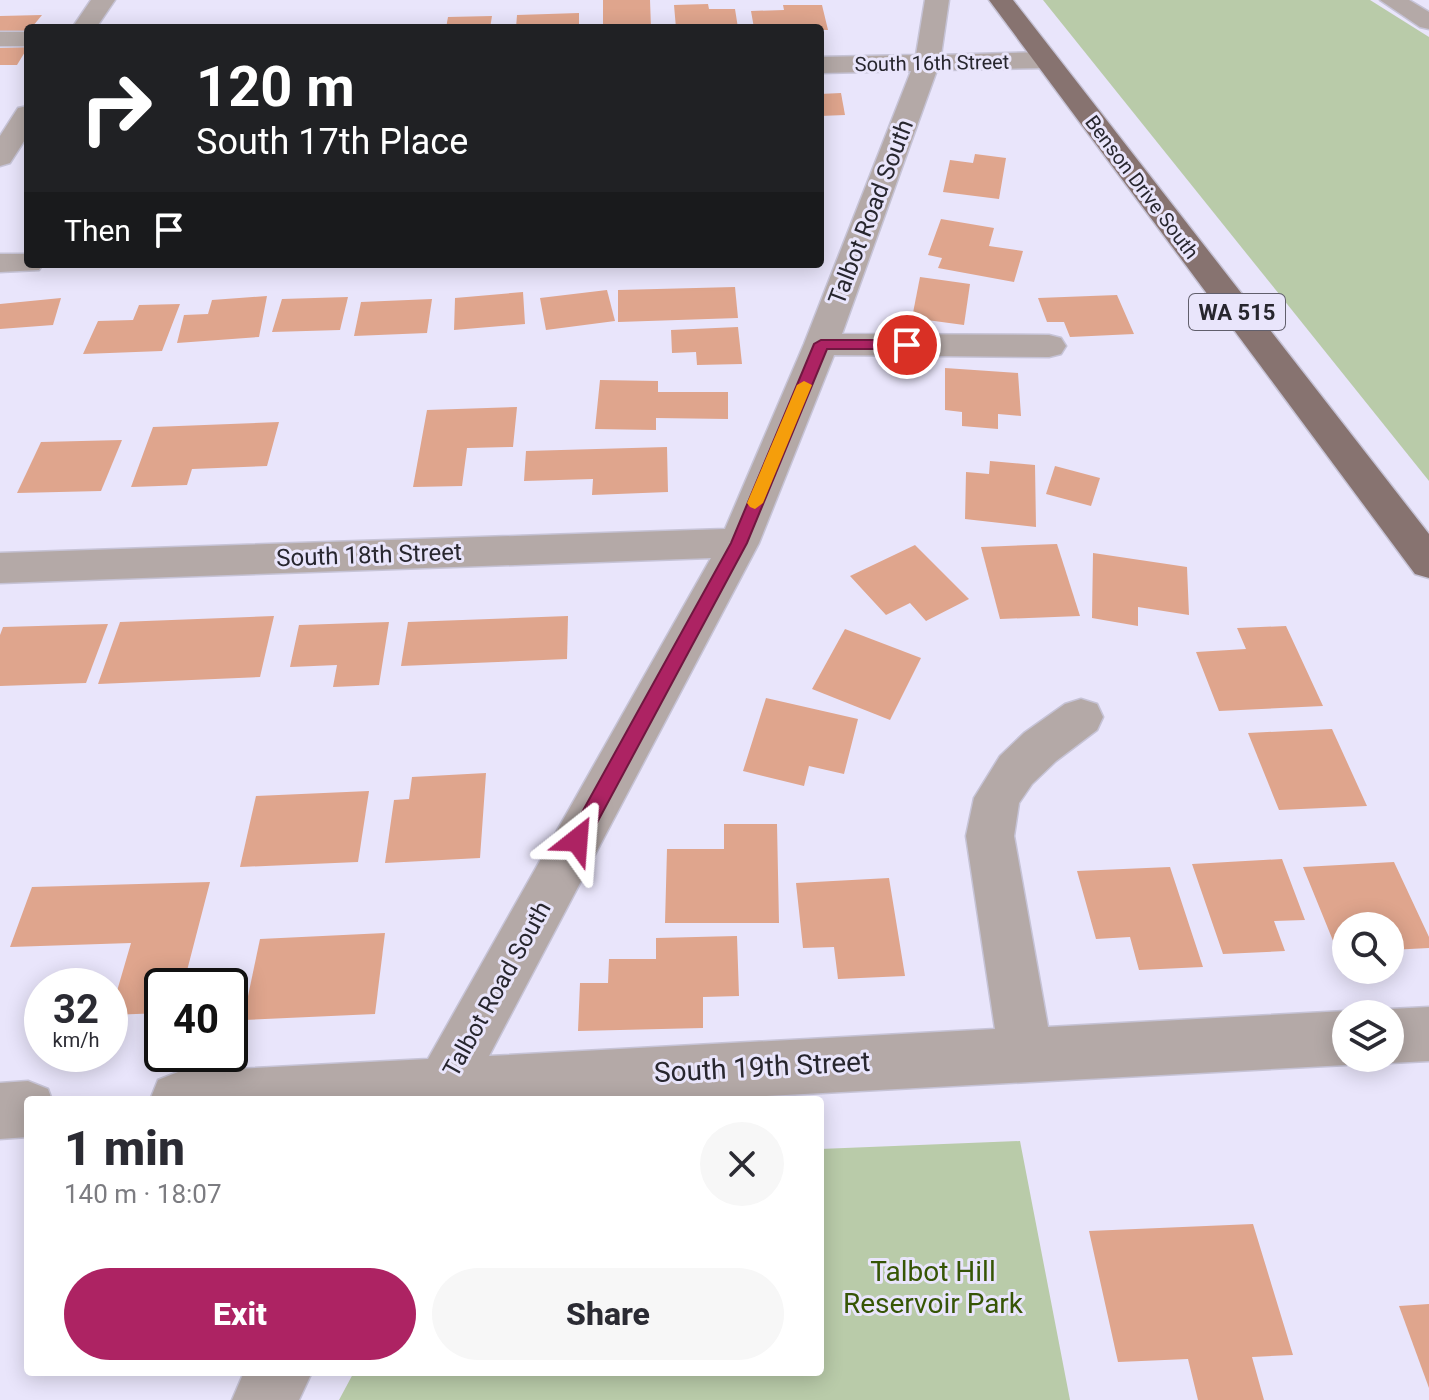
<!DOCTYPE html>
<meta charset="utf-8">
<style>
:root{--surface:#fff;--page:#f7f7f7;--text:#2b2b33;--muted:#7c7c81;--accent:#ad2363}
body{margin:0;font-family:Roboto,sans-serif;background:var(--page);color:var(--text);height:100vh;display:flex;flex-direction:column;font-size:30px;white-space:nowrap}
*{box-sizing:border-box;margin:0}
p{font-size:26px;color:var(--muted)}
.icon{flex:none;width:44px;height:44px;fill:none;stroke:currentColor;stroke-width:2;stroke-linecap:round;stroke-linejoin:round}
.map{position:relative;flex:1;overflow:hidden}
.panel{position:absolute;left:24px;top:1096px;width:800px;height:280px;display:flex;flex-direction:column;background:var(--surface);border-radius:8px;box-shadow:0 4px 20px #0003}
.panel>*{flex:none}
.guide{position:absolute;left:24px;top:24px;width:800px;height:244px;border-radius:8px;box-shadow:0 4px 20px #0003;background:#202124;color:#fff;overflow:hidden}
.buttons{position:absolute;left:1332px;top:912px;display:grid;gap:16px}
.buttons a{display:grid;place-items:center;width:72px;height:72px;border-radius:50%;background:var(--surface);box-shadow:0 4px 20px #0003;font-size:40px}
.speed{position:absolute;left:24px;top:968px;display:flex;gap:16px;font-size:40px;font-weight:700;text-align:center}
.speed>*{display:grid;place-content:center;width:104px;height:104px;border-radius:50%;background:var(--surface);box-shadow:0 4px 20px #0003;line-height:1}
.speed small{font-size:20px;font-weight:400}
.speed .limit{border:4px solid #111;border-radius:12px;background:#fff;color:#111}
.pin{position:absolute;display:grid;place-items:center;width:68px;height:68px;color:#fff;margin:-34px;border:4px solid #fff;border-radius:50%;box-shadow:0 2px 8px #0007}
.me{position:absolute;width:88px;margin:-44px;rotate:28deg;stroke-linejoin:round;filter:drop-shadow(0 0 6px #0008)}
.turn{display:flex;align-items:center;gap:28px;height:168px;padding:0 40px;font-size:36px}
.turn .icon{width:104px;height:104px;stroke-width:2.5}
.turn b{display:block;font-size:56px;line-height:68px}
.then{display:flex;align-items:center;height:76px;padding:0 40px;background:#0003;gap:16px;font-size:30px}
.round{display:grid;place-items:center;flex:none;width:84px;height:84px;border-radius:42px;background:var(--page)}
.head{display:flex;align-items:center;justify-content:space-between;height:136px;padding:0 40px}
h1{font-size:48px;font-weight:800;line-height:60px}
.button{display:flex;gap:16px;margin-top:auto;padding:16px 40px}
.button a{flex:1;height:92px;border-radius:48px;background:var(--accent);color:#fff;font-size:32px;font-weight:800;line-height:92px;text-align:center}
.button a+a{background:var(--page);color:var(--text)}
.map>svg:first-child{display:block}
.green{fill:#b9cba9}
.building{fill:#dfa58d}
.lines{fill:none;stroke-linecap:round;stroke-linejoin:round}
.minor-casing{stroke:#c6c3d6;stroke-width:3}
.major-casing{stroke:#c6c3d6;stroke-width:3}
.minor{fill:#b4a9a7;fill-rule:evenodd}
.major{fill:#877370;fill-rule:evenodd}
.route{fill:#ad2363;stroke:#701740;stroke-width:2}
.slow{fill:#f59e0b}
.labels{text-anchor:middle;dominant-baseline:central;stroke-width:6;stroke-linejoin:round;paint-order:stroke}
.far-street-label{font-size:20px;fill:#27262e;stroke:#e9e5fb}
.shield{fill:#e9e5fb;stroke:#615f6c;stroke-width:2}
.shield-label{font-size:22px;font-weight:bold;fill:#27262e}
.street-label{font-size:24px;fill:#27262e;stroke:#e9e5fb}
.near-street-label{font-size:28px;fill:#27262e;stroke:#e9e5fb}
.near-park-label{font-size:28px;fill:#365505;stroke:#e9e5fb}
</style>
<div class="map">
<svg width="1429" height="1400" viewBox="0 0 1429 1400">
<rect width="100%" height="100%" fill="#e9e5fb"/>
<g class="green">
<polygon points="1043,0 1370,0 1429,37 1429,481"/>
<polygon points="1020,1141 1070,1400 339,1400 354,1372 820,1372 820,1149"/>
</g>
<g class="building">
<polygon points="603,0 650,0 651,28 603,28"/>
<polygon points="708,4 709,9 735,9 738,28 676,28 674,5"/>
<polygon points="783,5 822,5 828,30 754,28 751,11 784,10"/>
<polygon points="579,13 579,28 516,28 517,15"/>
<polygon points="42,15 28,32 0,32 0,16"/>
<polygon points="492,16 490,28 446,28 448,17"/>
<polygon points="28,47 17,65 0,65 0,48"/>
<polygon points="841,93 845,115 820,116 820,94"/>
<polygon points="975,154 1006,158 999,199 943,192 950,160 973,163"/>
<polygon points="941,219 994,228 989,246 1023,251 1014,282 938,268 942,258 928,255"/>
<polygon points="920,277 970,284 964,325 912,318"/>
<polygon points="735,287 738,318 618,322 618,290"/>
<polygon points="607,290 615,321 546,330 540,298"/>
<polygon points="523,292 525,324 454,330 455,298"/>
<polygon points="1117,295 1134,334 1070,337 1064,322 1047,322 1038,298"/>
<polygon points="267,296 259,337 177,343 184,315 208,314 212,300"/>
<polygon points="348,297 340,330 272,332 282,299"/>
<polygon points="61,298 53,325 0,329 0,304"/>
<polygon points="432,299 427,333 354,336 361,302"/>
<polygon points="180,304 162,351 83,354 98,321 133,320 139,305"/>
<polygon points="738,327 742,364 697,365 696,352 672,353 671,330"/>
<polygon points="945,368 1018,373 1021,416 998,414 998,429 962,426 962,412 945,410"/>
<polygon points="600,380 658,381 658,392 728,392 728,419 656,418 656,430 595,429"/>
<polygon points="517,407 513,447 467,448 462,486 413,487 427,410"/>
<polygon points="279,422 267,466 192,469 187,485 131,487 153,427"/>
<polygon points="122,440 101,491 17,493 41,442"/>
<polygon points="667,447 668,492 592,495 593,479 524,481 526,451"/>
<polygon points="990,461 1035,465 1036,527 965,519 966,472 989,474"/>
<polygon points="1055,466 1100,478 1091,506 1046,494"/>
<polygon points="1057,544 1080,616 1000,619 981,547"/>
<polygon points="915,545 969,599 926,621 910,603 886,615 850,576"/>
<polygon points="1093,553 1187,567 1189,615 1138,607 1138,626 1092,618"/>
<polygon points="274,616 260,677 98,684 120,622"/>
<polygon points="568,616 567,659 401,666 408,622"/>
<polygon points="389,622 379,685 333,687 337,665 290,667 299,625"/>
<polygon points="108,624 86,683 0,686 0,635 3,627"/>
<polygon points="1286,626 1323,706 1219,711 1196,652 1246,649 1237,628"/>
<polygon points="845,629 921,658 890,720 812,689"/>
<polygon points="766,698 858,719 844,774 809,766 804,786 743,771"/>
<polygon points="1332,729 1367,806 1279,810 1248,733"/>
<polygon points="486,773 480,858 385,863 394,800 409,799 412,777"/>
<polygon points="369,791 358,862 240,867 256,796"/>
<polygon points="724,824 777,824 779,923 665,923 667,849 724,849"/>
<polygon points="1282,859 1305,920 1274,921 1285,951 1223,954 1192,864"/>
<polygon points="1394,862 1429,937 1429,948 1390,950 1390,926 1346,926 1346,953 1338,953 1303,867"/>
<polygon points="1170,867 1203,967 1139,970 1130,937 1096,939 1077,871"/>
<polygon points="889,878 905,976 838,979 834,947 803,948 796,883"/>
<polygon points="210,882 183,986 162,986 162,1013 110,1015 131,943 10,947 32,887"/>
<polygon points="385,933 375,1014 243,1020 260,939"/>
<polygon points="737,936 739,996 703,997 703,1028 578,1031 580,983 608,983 609,959 656,959 656,938"/>
<polygon points="1253,1224 1293,1355 1252,1357 1264,1400 1198,1400 1188,1359 1118,1362 1089,1231"/>
<polygon points="1429,1304 1429,1388 1399,1306"/>
</g>
<g class="lines">
<defs>
<g id="minor">
<polygon points="91,0 115,0 96,28 72,28"/>
<polygon points="925,0 949,0 941,55 1045,52 1054,55 1058,60 1054,65 1045,68 937,70 842,334 1049,335 1061,338 1066,346 1061,354 1049,357 834,355 759,543 489,1056 995,1029 966,836 974,798 1000,756 1024,733 1065,704 1081,699 1097,704 1103,717 1097,730 1056,761 1032,784 1019,803 1014,836 1048,1027 1346,1011 1353,1014 1346,1014 1346,1058 1363,1058 1346,1065 694,1100 150,1100 158,1080 178,1072 428,1059 711,558 0,583 0,553 725,529 804,344 911,71 820,73 820,57 916,55"/>
<polygon points="1380,0 1409,0 1429,12 1429,29 1420,27"/>
<rect x="0" y="32" width="28" height="14"/>
<polygon points="28,106 28,135 10,163 0,166 0,136 18,108"/>
<polygon points="0,254 28,254 28,264 43,264 39,270 0,272"/>
<polygon points="1429,1007 1429,1061 1390,1063 1378,1058 1390,1058 1390,1014 1378,1014 1390,1009"/>
<polygon points="28,1081 48,1089 52,1100 28,1100 28,1137 0,1139 0,1083"/>
<polygon points="244,1372 312,1372 299,1400 232,1400"/>
</g>
<polygon id="major" points="989,0 1013,0 1429,534 1429,578 1415,574"/>
</defs>
<use href="#minor" class="minor-casing"/>
<use href="#major" class="major-casing"/>
<use href="#minor" class="minor"/>
<use href="#major" class="major"/>
</g>
<polygon class="route" points="821,340 907,340 914,345 907,349 827,349 747,543 584,847 577,849 570,847 567,840 570,834 731,543 814,344"/>
<polygon class="slow" points="804,381 812,385 763,503 755,509 750,507 747,503 797,385"/>
<g class="labels">
<g class="far-street-label">
<text transform="translate(932 63) rotate(-1)">South 16th Street</text>
<text transform="translate(1142 187) rotate(53)">Benson Drive South</text>
</g>
<rect class="shield" x="1189" y="294" width="96" height="36" rx="6"/>
<g class="shield-label">
<text x="1237" y="312">WA 515</text>
</g>
<g class="street-label">
<text transform="translate(871 212) rotate(-69)">Talbot Road South</text>
<text transform="translate(369 555) rotate(-2)">South 18th Street</text>
<text transform="translate(497 989) rotate(-61)">Talbot Road South</text>
</g>
<g class="near-street-label">
<text transform="translate(762 1067) rotate(-3)">South 19th Street</text>
</g>
<g class="near-park-label">
<text x="933" y="1271">Talbot Hill<tspan x="933" dy="32">Reservoir Park</tspan></text>
</g>
</g>
</svg>
<div class="buttons">
<a><svg class="icon" aria-label="search" viewBox="0 0 24 24"><circle cx="10" cy="10" r="6"/><path d="M15 15l6 6"/></svg></a>
<a><svg class="icon" aria-label="layers" viewBox="0 0 24 24"><path d="M12 4l9 5-9 5-9-5zM3 14l9 5 9-5"/></svg></a>
</div>
<div class="speed"><div>32<small>km/h</small></div><div class="limit">40</div></div>
<div class="pin" style="left:907px;top:345px;background:#d93025"><svg class="icon" aria-label="arrive" viewBox="0 0 24 24"><path d="M6 21V4h12l-3 4 3 4H6"/></svg></div>
<svg class="me" style="left:577px;top:840px" viewBox="-20 -20 40 40"><path d="M0-17L14 15 0 8-14 15z" fill="#ad2363" stroke="#fff" stroke-width="4"/></svg>
<div class="guide">
<div class="turn"><svg class="icon" aria-label="right" viewBox="0 0 24 24"><path d="M7 20v-9h11M14 6l5 5-5 5"/></svg><div><b>120 m</b>South 17th Place</div></div>
<div class="then">Then<svg class="icon" aria-label="arrive" viewBox="0 0 24 24"><path d="M6 21V4h12l-3 4 3 4H6"/></svg></div>
</div>
<section class="panel">
<div class="head"><div><h1>1 min</h1><p>140 m · 18:07</p></div><a class="round"><svg class="icon" aria-label="close" viewBox="0 0 24 24"><path d="M6 6l12 12M18 6L6 18"/></svg></a></div>
<div class="button"><a>Exit</a><a>Share</a></div>
</section>
</div>
